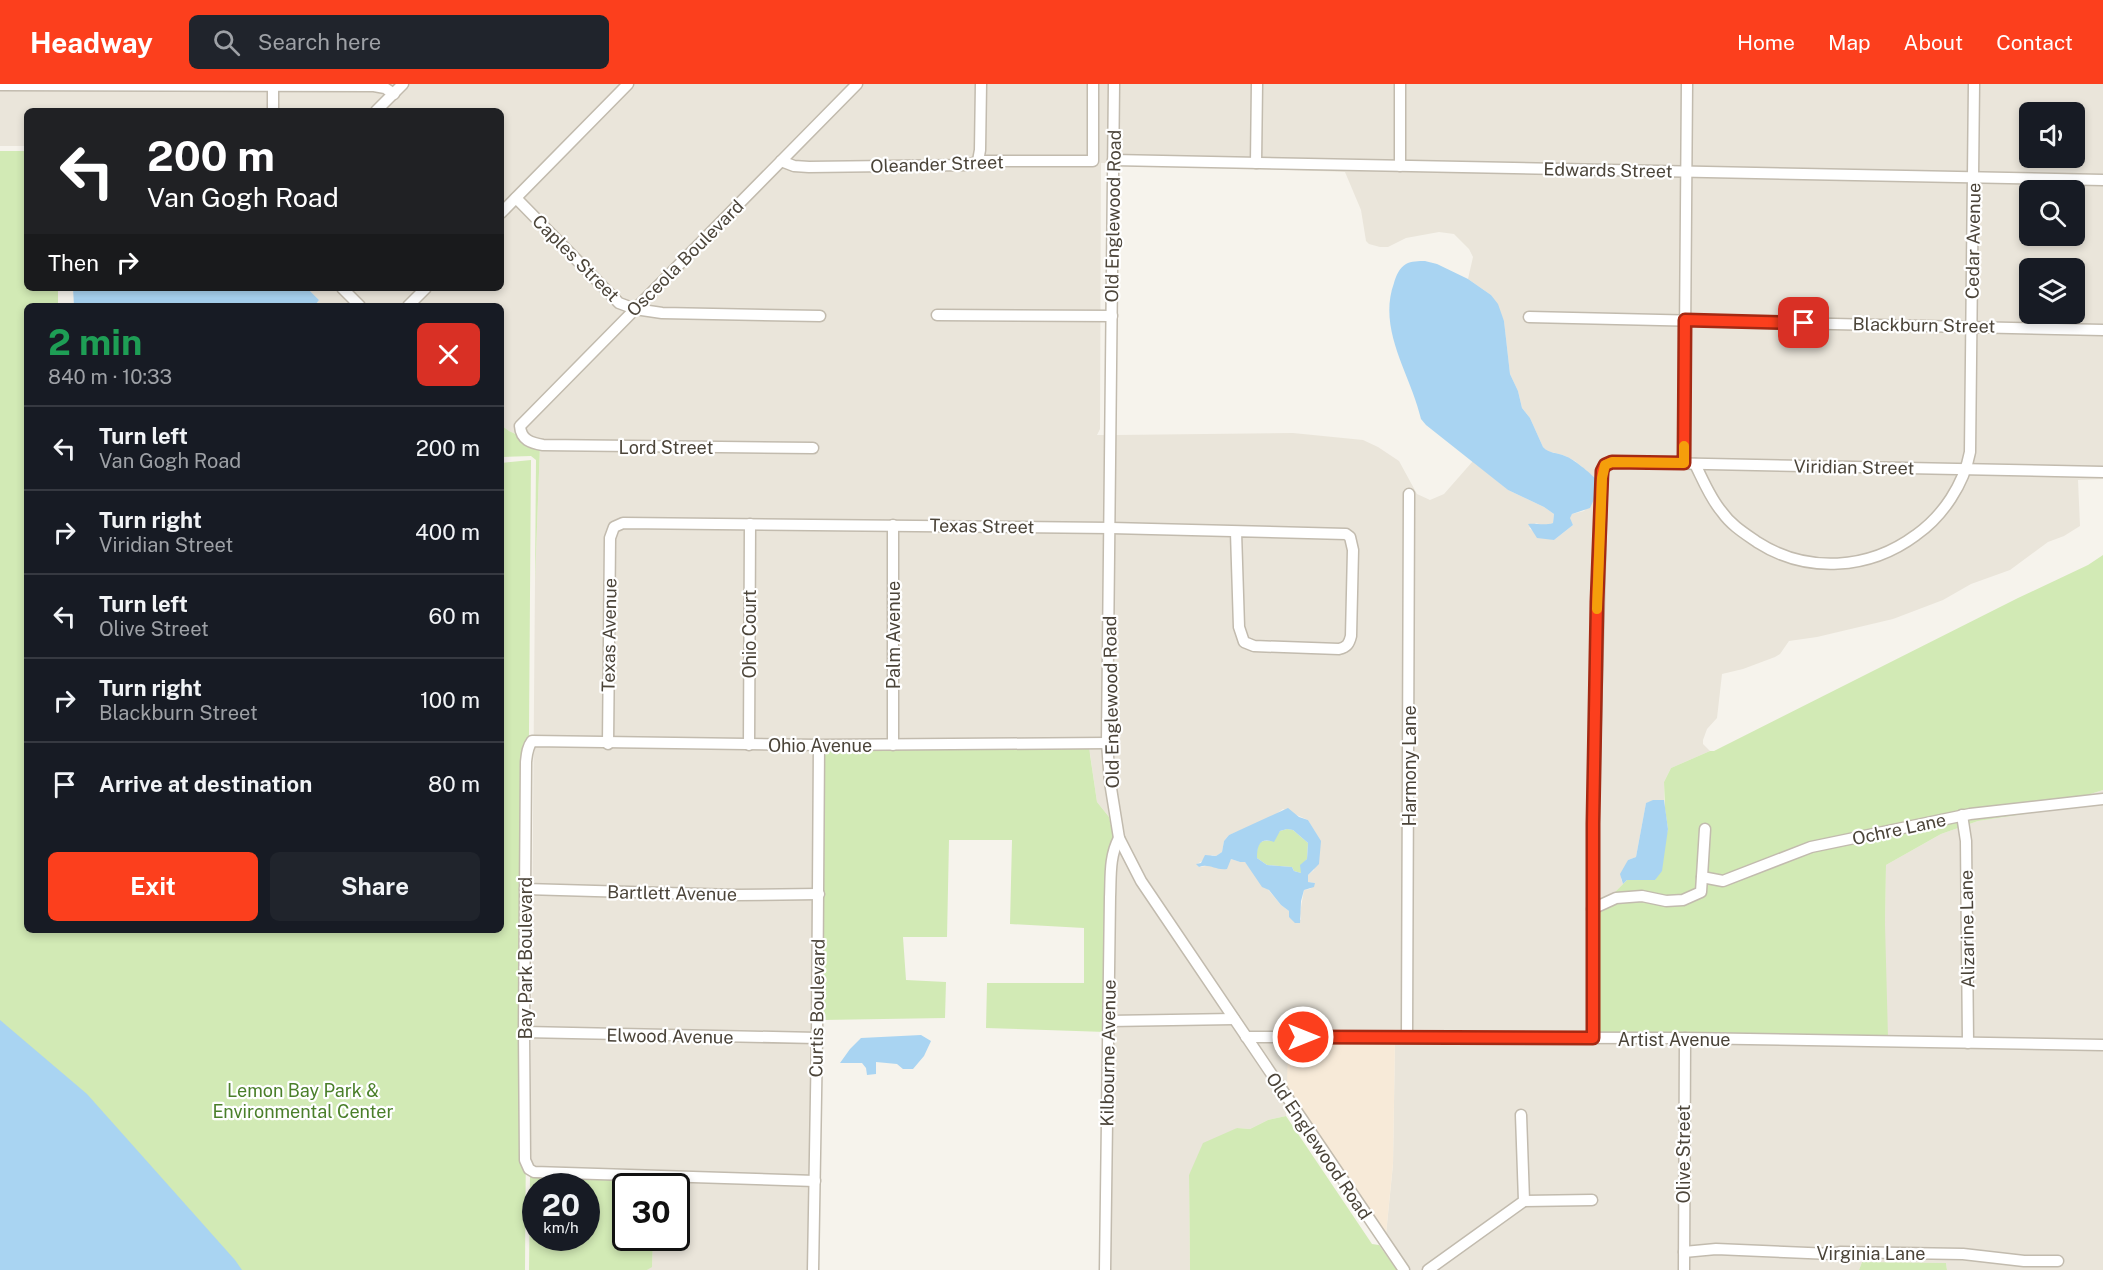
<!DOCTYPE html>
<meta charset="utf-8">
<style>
:root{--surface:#171b24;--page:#20242c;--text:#f1f3f6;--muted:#9ea1a6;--line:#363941;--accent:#fc3f1d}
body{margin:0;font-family:"Public Sans",sans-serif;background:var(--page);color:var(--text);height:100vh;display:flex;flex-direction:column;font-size:22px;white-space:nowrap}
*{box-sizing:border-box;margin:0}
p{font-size:20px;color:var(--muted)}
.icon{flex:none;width:33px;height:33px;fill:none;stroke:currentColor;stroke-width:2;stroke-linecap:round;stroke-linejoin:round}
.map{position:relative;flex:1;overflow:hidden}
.sheet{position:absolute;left:24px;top:219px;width:480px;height:630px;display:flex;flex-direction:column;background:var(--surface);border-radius:9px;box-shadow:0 3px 9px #0003}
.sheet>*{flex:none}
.hud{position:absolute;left:24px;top:24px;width:480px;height:183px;border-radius:9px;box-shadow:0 3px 9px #0003;background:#202124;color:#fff;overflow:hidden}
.buttons{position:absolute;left:2019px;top:18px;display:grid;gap:12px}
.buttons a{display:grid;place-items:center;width:66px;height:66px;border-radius:9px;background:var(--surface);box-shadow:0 3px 9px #0003;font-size:30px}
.speed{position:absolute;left:522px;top:1089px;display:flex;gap:12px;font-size:30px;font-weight:700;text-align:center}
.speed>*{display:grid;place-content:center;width:78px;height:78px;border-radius:50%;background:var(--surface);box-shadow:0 3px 9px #0003;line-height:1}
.speed small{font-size:15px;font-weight:400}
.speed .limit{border:3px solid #111;border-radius:9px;background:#fff;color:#111}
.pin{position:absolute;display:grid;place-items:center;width:51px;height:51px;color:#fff;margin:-26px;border-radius:12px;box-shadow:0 3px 9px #0006}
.me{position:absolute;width:66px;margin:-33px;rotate:90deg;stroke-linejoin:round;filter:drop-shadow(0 0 4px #0008)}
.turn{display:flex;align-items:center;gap:21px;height:126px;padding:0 24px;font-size:27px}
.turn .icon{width:78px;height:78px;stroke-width:2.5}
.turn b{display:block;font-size:42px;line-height:51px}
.then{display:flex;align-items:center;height:57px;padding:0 24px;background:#0003;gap:12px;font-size:22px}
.round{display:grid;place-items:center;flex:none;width:63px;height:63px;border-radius:9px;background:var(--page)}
.headline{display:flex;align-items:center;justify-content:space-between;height:102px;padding:0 24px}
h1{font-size:36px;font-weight:700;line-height:45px;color:#1e9e55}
.button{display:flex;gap:12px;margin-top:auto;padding:12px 24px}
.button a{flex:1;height:69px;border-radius:9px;background:var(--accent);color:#fff;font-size:24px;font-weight:700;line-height:69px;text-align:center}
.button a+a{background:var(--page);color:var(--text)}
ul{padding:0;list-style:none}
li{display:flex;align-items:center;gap:18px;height:84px;padding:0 24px;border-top:2px solid var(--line)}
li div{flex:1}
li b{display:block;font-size:22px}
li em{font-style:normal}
header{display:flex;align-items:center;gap:36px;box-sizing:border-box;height:84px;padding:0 30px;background:var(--accent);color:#fff}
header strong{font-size:28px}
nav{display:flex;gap:33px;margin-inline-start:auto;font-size:21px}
.search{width:420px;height:54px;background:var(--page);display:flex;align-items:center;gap:15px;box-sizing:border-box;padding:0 21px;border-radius:9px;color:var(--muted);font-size:22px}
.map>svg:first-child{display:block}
.residential{fill:#eae5da;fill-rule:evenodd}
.commercial{fill:#f7ead8}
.green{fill:#d2eab5;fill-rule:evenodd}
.water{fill:#a9d4f2;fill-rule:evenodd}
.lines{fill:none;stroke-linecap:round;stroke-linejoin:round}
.minor-casing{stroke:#c2bbae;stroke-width:13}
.minor{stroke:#fff;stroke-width:10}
.route-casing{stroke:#a42913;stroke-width:15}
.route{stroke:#fc3f1d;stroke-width:10}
.slow{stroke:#f59e0b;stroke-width:10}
.labels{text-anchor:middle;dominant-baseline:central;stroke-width:4.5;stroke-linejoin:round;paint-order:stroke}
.street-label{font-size:18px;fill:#4b4439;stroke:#fff}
.park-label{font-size:18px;fill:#4a7f2a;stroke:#fff}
</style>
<header>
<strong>Headway</strong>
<div class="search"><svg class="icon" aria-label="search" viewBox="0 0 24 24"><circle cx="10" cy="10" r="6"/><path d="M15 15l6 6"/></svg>Search here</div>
<nav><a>Home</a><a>Map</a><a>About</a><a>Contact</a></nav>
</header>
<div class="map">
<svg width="2103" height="1186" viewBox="0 0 2103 1186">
<rect width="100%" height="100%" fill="#f6f3ec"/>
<g class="residential">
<polygon points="0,0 1109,0 1108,79 1101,79 1100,345 1097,351 1106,351 1102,659 1109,733 1097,718 1090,670 825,670 822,936 814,1186 647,1186 652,1182 653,1154 676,1154 676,1102 626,1102 626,1091 530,1090 535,498 540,361 509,347 501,341 501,222 318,222 316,220 319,216 307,204 501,204 501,27 27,27 27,62 0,62"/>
<path d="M1119,0H2103V395L2078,396L2080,442L2064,452L2048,458L2010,486L1971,500L1943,516L1893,535L1817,553L1789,557L1780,570L1775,573L1743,585L1722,590L1717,634L1707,645L1703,656V660L1710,667L1671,684L1664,698V716L1646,719L1636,773L1628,776L1621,795L1623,800L1599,824V925L1600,958L1885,840L1886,781L1941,750L1978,737L2031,729L2103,706V1186H1947L1946,1179L1862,1178L1859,1186H1410L1386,1150L1393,1080L1395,956L1287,1005L1146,794L1123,752L1114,697L1112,659L1116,351L1293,349L1363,356L1378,363L1399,377L1417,410L1430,416L1444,410L1473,377L1508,406L1544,423L1554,430L1553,439L1545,442L1536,439L1529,444L1536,450L1554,456L1573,441L1569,434L1572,430L1584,427L1595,413L1596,395L1575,377L1563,371L1547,367L1543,363L1530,334L1522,324L1518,307L1510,290L1504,237L1491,211L1468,195L1473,173L1469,165L1454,150L1439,148L1406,154L1388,163H1380L1369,160L1366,157L1361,126L1345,88L1118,80ZM2030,28H2074V74H2030ZM2030,106H2074V152H2030ZM2030,184H2074V230H2030ZM1283,725L1308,736L1318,753L1314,786L1308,791V798L1315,799L1310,805L1304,806L1300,829L1301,836L1281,821L1245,778H1240L1231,775L1228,779L1199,783L1197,780L1212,771L1216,772L1222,768L1224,757L1229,751L1272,733Z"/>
<polygon points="1116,760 1137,801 1286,1023 1286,1032 1268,1036 1250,1045 1237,1044 1189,1091 1190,1186 1107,1186"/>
</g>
<polygon class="commercial" points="1288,954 1395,956 1393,1080 1386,1150 1287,1005"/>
<g class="green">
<polygon points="0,67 27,67 27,204 58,204 58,222 27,222 27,846 501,846 501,379 531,376 525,1186 214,1186 0,961"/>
<polygon points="501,341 509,347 540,361 535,498 536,376 531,372 501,373"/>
<polygon points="2103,471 2103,706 2031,729 1978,737 1941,750 1886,781 1885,840 1888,953 1600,958 1599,824 1627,796 1655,796 1668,745 1665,725 1664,698 1671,684 1710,667 1714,667 2018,514 2088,481"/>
<polygon points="829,659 1089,664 1097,718 1109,733 1114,755 1106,948 986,944 987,899 1084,899 1084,844 1010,840 1012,756 949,756 947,853 903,853 906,896 946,898 945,934 822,936 825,670"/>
<path d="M1287,745L1293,746L1308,759L1307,775L1303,780L1301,789L1294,787L1292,783L1267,781L1257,774C1257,763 1257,755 1271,757L1280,747Z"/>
<polygon points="1286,1032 1372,1160 1379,1161 1397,1186 1190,1186 1189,1091 1203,1059 1237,1044 1250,1045 1268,1036"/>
<path d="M530,1090L626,1091V1154H653L652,1183L647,1186H529ZM536,1102H586V1154H536Z"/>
<polygon points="1862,1178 1946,1179 1947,1186 1859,1186"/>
</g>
<g class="water">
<path d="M1425,177L1437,180L1468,195L1491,211L1498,220L1504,237L1510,290L1518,307L1522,324L1530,334L1543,363C1549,370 1557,368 1565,372C1574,375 1590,389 1596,395L1595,413L1590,424L1572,430L1570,434L1573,441L1554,456L1537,454L1528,440C1537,439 1544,442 1553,439L1554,430L1544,423L1508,406L1426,341L1421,335C1411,291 1377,246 1394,199C1396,192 1399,184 1406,180C1411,177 1419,177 1425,177Z"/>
<polygon points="73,204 307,204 319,216 316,220 318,222 74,222"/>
<polygon points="1653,716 1664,716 1668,745 1662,787 1655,796 1627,796 1623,800 1620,790 1628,776 1636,773 1646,719"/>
<path d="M1288,724L1299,733L1308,736L1321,757L1319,780L1308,791V798L1315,799L1314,803L1304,806L1301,817L1300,839H1295L1289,833V827L1281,821L1269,806L1262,803L1245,778H1240L1231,775L1227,785C1216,787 1209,779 1199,783L1196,780L1201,779L1205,771L1216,772L1222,768L1224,757L1229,751ZM1287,745L1293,746L1308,759L1307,775L1300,781L1301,789L1294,787L1292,783L1267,781L1257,774C1257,761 1260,753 1274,758L1280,747Z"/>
<polygon points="0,936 87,1010 235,1176 242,1186 0,1186"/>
<polygon points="921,951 931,957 924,972 913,985 903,985 897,980 876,978 876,990 867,991 866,984 862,979 840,979 850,965 861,954"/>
</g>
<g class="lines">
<defs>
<g id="minor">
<polyline points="273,0 273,27"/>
<polyline points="1114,0 1107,659 1110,698 1119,754 1141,797 1404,1186"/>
<polyline points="0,1 374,2 385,4 394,10"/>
<polyline points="376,27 403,0"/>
<polyline points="1113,76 2103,96"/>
<polyline points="781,77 794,82 809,83 969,81 978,77 1093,77 1093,0"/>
<polyline points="978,77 980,66 981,0"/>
<polyline points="1256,79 1257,0"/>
<polyline points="1400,82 1400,0"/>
<polyline points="516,114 619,219 635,225 662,229 820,232"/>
<polyline points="501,129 628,0"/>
<polyline points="342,204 360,222"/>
<polyline points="408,222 426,204"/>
<polyline points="937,231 1112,232"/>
<polyline points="1529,233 2103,246"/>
<path d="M813,364L543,361C531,359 521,356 520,342L857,0"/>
<polyline points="1684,379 1687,0"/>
<path d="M1695,380C1703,396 1710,414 1722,428C1731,441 1744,449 1757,458C1807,490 1869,486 1916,451C1943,432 1964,400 1970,368L1974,0"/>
<path d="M608,660L610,454L614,443L623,439L1111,444L1346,450L1350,453L1353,466L1351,552C1349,560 1347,563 1339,565L1254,562L1244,558L1239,543L1236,448"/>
<polyline points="749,661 750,440"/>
<polyline points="893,661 893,441"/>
<polyline points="1962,731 1966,757 1968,959"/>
<polyline points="1702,793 1723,797 1811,763 1970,730 2103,715"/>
<polyline points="525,805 735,811 819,810"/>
<polyline points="1592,825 1616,814 1642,812 1666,817 1683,816 1701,808 1705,745"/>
<polyline points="1109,937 1234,935"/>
<polyline points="524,948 817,954"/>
<polyline points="1246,953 1685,954 2103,961"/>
<polyline points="1407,953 1409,410"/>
<polyline points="1593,954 1593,740 1602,394 1605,381 1612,378 2103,388"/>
<path d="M815,1097L534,1088L529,1085L525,1076L524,948L526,678C527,670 527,664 532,657L819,661L1107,659"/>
<polyline points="1524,1117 1592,1116"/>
<polyline points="1684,1168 1716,1165 1832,1170 1840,1168 1963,1170 2024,1177 2058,1177"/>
<polyline points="813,1186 817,954 819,661"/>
<path d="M1105,1186L1110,813C1111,793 1109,773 1119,754"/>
<polyline points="1428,1186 1524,1117 1521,1031"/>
<polyline points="1684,1186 1685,954"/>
</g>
</defs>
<use href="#minor" class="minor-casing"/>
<use href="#minor" class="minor"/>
</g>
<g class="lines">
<defs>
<polyline id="route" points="1303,953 1593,954 1593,740 1597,518 1602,387 1605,381 1612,378 1684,379 1685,236 1804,239"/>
</defs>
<use href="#route" class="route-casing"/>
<use href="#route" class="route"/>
<polyline class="slow" points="1597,525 1602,394 1605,381 1612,378 1684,379 1684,362"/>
</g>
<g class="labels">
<g class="street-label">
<text transform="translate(937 80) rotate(-2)">Oleander Street</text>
<text transform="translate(1608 86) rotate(1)">Edwards Street</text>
<text transform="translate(1113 132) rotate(-89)">Old Englewood Road</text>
<text transform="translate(1973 157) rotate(-89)">Cedar Avenue</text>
<text transform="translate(576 174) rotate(45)">Caples Street</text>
<text transform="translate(685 174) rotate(-45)">Osceola Boulevard</text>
<text transform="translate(1924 241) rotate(1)">Blackburn Street</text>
<text x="666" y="363">Lord Street</text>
<text transform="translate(1854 383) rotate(1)">Viridian Street</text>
<text transform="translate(982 442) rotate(1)">Texas Street</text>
<text transform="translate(749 550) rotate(-90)">Ohio Court</text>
<text transform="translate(609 551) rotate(-89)">Texas Avenue</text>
<text transform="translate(893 551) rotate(-90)">Palm Avenue</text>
<text transform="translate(1111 618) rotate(-91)">Old Englewood Road</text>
<text x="820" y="661">Ohio Avenue</text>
<text transform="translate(1409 682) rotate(-90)">Harmony Lane</text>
<text transform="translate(1899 745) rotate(-12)">Ochre Lane</text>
<text transform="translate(672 809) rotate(1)">Bartlett Avenue</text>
<text transform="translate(1967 845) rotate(-91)">Alizarine Lane</text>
<text transform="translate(525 874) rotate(-90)">Bay Park Boulevard</text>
<text transform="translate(817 924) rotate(-89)">Curtis Boulevard</text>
<text transform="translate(670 952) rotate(1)">Elwood Avenue</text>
<text x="1674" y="955">Artist Avenue</text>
<text transform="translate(1108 969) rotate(-89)">Kilbourne Avenue</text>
<text transform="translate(1319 1062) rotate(56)">Old Englewood Road</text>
<text transform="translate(1683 1070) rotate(-90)">Olive Street</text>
<text x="1871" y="1169">Virginia Lane</text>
</g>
<g class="park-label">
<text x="303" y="1006">Lemon Bay Park &amp;<tspan x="303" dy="21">Environmental Center</tspan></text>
</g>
</g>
</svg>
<div class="buttons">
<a><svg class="icon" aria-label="sound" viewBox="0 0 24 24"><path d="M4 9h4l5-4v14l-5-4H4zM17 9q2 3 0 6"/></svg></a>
<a><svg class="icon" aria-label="search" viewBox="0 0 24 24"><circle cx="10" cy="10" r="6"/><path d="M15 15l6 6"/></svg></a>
<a><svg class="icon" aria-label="layers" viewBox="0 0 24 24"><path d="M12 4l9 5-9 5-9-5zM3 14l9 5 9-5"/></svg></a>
</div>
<div class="speed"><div>20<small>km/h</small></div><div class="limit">30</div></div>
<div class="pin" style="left:1804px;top:239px;background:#d93025"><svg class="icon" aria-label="arrive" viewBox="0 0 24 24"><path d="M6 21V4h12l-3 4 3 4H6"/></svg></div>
<svg class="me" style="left:1303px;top:953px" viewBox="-20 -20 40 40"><circle r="17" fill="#fc3f1d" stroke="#fff" stroke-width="3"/><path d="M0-11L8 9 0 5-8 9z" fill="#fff"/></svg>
<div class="hud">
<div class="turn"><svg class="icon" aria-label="left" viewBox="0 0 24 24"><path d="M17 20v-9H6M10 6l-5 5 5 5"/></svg><div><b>200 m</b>Van Gogh Road</div></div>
<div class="then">Then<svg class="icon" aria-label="right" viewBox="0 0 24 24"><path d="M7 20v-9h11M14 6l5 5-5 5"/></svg></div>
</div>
<section class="sheet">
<div class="headline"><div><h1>2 min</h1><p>840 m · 10:33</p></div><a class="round" style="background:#d93025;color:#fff"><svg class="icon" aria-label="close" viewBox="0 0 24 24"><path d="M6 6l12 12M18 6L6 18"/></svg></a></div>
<ul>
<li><svg class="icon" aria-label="left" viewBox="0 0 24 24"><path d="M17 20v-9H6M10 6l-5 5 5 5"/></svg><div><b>Turn left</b><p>Van Gogh Road</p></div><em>200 m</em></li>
<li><svg class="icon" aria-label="right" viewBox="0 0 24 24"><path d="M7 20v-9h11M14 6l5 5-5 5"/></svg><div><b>Turn right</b><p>Viridian Street</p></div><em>400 m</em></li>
<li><svg class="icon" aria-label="left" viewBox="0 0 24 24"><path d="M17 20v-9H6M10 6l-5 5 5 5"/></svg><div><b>Turn left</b><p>Olive Street</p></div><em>60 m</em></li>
<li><svg class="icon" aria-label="right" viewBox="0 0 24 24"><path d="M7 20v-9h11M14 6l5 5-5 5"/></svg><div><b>Turn right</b><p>Blackburn Street</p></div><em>100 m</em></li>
<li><svg class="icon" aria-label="arrive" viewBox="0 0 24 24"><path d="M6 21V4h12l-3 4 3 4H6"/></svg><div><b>Arrive at destination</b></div><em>80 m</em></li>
</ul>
<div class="button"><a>Exit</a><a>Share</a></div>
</section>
</div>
